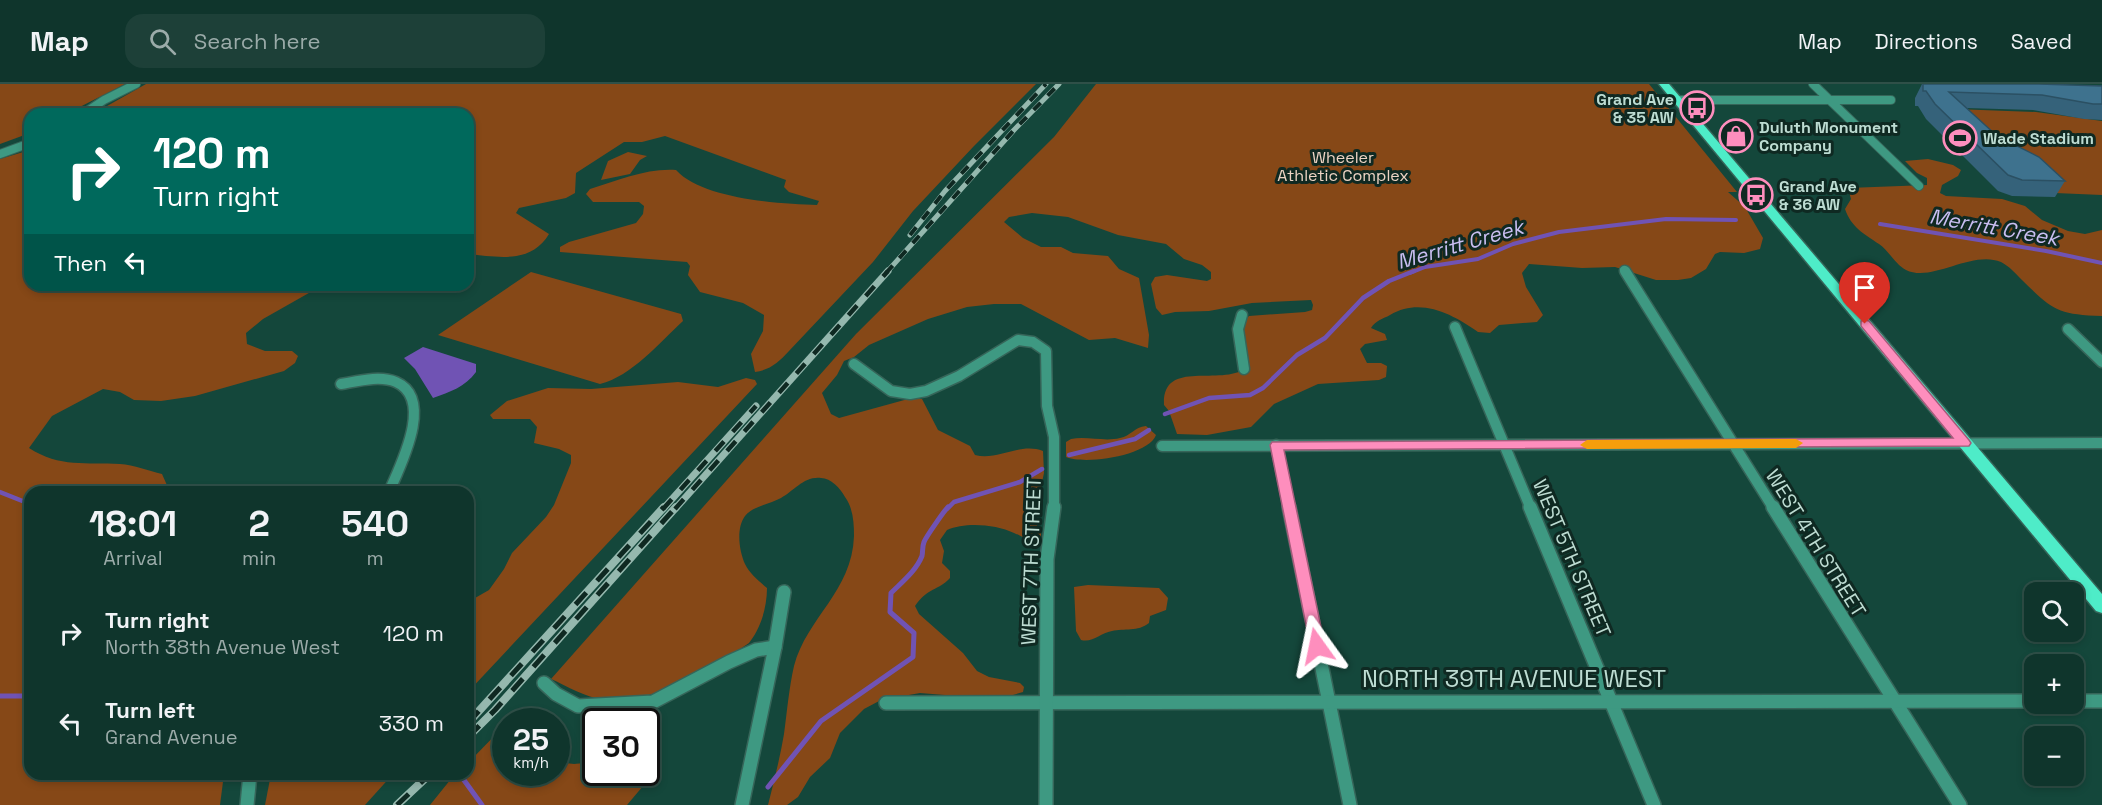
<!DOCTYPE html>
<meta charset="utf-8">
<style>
:root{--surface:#0f352c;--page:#1d4038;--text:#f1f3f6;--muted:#9baba9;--line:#2f5048}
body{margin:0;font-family:"Space Grotesk",sans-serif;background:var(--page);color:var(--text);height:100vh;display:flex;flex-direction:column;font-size:22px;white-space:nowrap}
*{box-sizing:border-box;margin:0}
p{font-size:20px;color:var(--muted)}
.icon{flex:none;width:33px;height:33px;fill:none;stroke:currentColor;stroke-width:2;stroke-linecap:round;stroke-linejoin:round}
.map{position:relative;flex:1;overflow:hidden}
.panel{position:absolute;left:24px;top:402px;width:450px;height:294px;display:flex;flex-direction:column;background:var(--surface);border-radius:18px;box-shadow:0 3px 9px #0003,0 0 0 2px var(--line)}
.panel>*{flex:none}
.top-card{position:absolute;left:24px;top:24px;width:450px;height:183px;border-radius:18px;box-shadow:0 3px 9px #0003,0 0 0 2px var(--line);background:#00695c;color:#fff;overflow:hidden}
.tools{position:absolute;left:2024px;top:498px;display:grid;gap:12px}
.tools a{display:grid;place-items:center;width:60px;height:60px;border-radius:12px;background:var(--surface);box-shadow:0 3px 9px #0003,0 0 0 2px var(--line);font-size:30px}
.speed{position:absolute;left:492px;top:624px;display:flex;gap:12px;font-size:30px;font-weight:700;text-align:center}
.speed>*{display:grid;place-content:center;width:78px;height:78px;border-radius:50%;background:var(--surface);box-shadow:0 3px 9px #0003,0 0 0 2px var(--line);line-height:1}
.speed small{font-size:15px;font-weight:400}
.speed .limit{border:3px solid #111;border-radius:9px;background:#fff;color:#111}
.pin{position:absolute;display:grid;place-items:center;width:51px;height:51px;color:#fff;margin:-62px -26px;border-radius:50% 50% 50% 0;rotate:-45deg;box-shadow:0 0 6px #0007}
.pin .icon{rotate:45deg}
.me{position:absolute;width:66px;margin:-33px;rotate:348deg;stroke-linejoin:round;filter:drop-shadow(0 0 4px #0008)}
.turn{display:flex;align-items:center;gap:21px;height:126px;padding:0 30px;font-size:27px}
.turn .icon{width:78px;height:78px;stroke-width:2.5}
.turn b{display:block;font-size:42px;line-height:51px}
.then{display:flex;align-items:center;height:57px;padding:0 30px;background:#0003;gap:12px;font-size:22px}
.eta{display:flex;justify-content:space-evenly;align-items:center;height:102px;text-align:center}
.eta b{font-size:36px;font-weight:800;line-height:42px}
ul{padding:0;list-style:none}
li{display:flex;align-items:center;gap:18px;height:90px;padding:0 30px}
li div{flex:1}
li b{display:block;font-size:22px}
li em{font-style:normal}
header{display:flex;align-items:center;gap:36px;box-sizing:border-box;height:84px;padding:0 30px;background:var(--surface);border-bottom:2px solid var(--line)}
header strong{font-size:28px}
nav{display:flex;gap:33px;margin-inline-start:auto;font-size:21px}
.search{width:420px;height:54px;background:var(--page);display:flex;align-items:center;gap:15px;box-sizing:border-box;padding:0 21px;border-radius:18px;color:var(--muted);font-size:22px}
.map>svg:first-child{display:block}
.green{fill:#864817}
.water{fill:#7053b4}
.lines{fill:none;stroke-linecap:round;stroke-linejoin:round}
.stream-far2{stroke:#7053b4;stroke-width:4}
.stream-far1{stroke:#7053b4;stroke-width:4.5}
.stream{stroke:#7053b4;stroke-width:5}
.minor-far2-casing{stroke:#366559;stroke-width:10}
.minor-far1-casing{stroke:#366559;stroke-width:13}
.minor-casing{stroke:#366559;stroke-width:16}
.major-casing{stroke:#366559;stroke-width:3}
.minor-far2{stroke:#3e9982;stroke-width:8}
.minor-far1{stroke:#3e9982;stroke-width:10}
.minor{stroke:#3e9982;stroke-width:13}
.major{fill:#4eecc8;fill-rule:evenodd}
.rail-far2-casing{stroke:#95b8ae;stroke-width:5}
.rail-far1-casing{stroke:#95b8ae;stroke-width:7}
.rail-casing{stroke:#95b8ae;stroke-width:8}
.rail-far2{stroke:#0f2922;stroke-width:4;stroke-dasharray:10;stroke-linecap:butt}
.rail-far1{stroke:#0f2922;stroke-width:4.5;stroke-dasharray:13;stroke-linecap:butt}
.rail{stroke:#0f2922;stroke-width:5;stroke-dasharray:16;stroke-linecap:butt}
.wall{fill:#35627a}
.building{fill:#3e728e;stroke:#2b5063;stroke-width:1.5}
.route{fill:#fe8ebd;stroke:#a55c7b;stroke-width:1.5}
.slow{fill:#f59e0b}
.labels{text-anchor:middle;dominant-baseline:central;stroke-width:6;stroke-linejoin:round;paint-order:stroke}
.far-poi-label{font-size:16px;font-weight:bold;fill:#bddcd2;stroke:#0f2922;text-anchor:start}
.far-park-label{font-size:16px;fill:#edd4c4;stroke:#0f2922}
.street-label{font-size:20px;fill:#bddcd2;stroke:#0f2922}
.water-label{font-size:21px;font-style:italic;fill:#c9bef1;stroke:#0f2922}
.near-street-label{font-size:24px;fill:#bddcd2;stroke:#0f2922}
</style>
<header>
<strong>Map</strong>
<div class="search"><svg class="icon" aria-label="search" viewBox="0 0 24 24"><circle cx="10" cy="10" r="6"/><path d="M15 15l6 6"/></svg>Search here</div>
<nav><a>Map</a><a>Directions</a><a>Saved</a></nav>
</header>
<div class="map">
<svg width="2102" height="721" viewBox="0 0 2102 721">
<rect width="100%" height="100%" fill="#14473b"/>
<g class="green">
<polygon points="0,0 125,0 66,30 30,30 30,49 0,60"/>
<path d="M146,0H1036L974,62L913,127L873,178L789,267C779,278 770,286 755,288L751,270L763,247L764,231L743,219L700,208L688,191L690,182L687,178L560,168V163L569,158L636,139L643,130L644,122L639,118H593L586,110L590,105C619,96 647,84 676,86C702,115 780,120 817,121L819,117L789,108L784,103L786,96L665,52L642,58H624L576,89L575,109L566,114L519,124L516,129L549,150C531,180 499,173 468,170V30H93Z"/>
<path d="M1096,0H1649L1737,108H1728L1745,123L1763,154L1760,165L1744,169L1720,168L1715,170L1706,185L1691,194L1678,196H1656L1615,183L1582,184L1529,180L1522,189L1526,203L1543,231L1537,238L1499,241L1490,249L1478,248C1452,230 1421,213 1390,231C1383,235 1376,236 1371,244L1385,250L1387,256L1365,260L1360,265L1367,279H1381L1387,282L1386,293L1379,296L1318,300L1274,320L1251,343L1207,351L1177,350L1169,327L1164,321C1162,274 1220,303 1246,284L1242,240L1249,232L1305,228L1312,226L1313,221L1311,216L1252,219L1209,227L1175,228L1162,231L1156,224L1151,200L1155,193L1167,191L1207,197L1211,195V188L1202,181L1184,175L1166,160L1118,151L1068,133L1032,129L1009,133L1004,138L1023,154L1041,163H1061L1073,169L1108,172L1119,185L1139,194L1149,251L1148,264L1115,254L1089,256L1021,220H994L967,223L928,235L869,261L854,273L844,277L837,291L822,309L831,330L839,334L908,315H922L938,346L970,362L975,371C998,377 1020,358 1043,367L1044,389L1036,426V440L1041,447V455C1029,459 1024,453 1014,449C995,440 965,438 947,446L940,456L944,467L942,479L950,487V494C938,507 928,503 915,522L919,530L963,569L977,587L989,593L1020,599L1024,603L1023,608L1013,611L957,612L920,609L881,616L864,625L840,649L830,674L810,693L798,713L787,721H768C774,697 780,674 784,650C787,628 789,604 794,582C807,533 852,508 854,452C854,438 853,424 845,413C840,404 831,394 821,394C804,392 794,407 781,414C770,420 753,422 745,432C736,444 739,467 745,480C750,490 759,497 767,504C767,523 761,544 749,559C707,588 657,620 603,615C586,614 567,602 551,595L856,250L1054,53Z"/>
<polygon points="1955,25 2036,28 2102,37 2102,111 2055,109"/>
<path d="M30,66V201H323L263,235L246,249L247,260L265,267H292L298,272L295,279L284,287L195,312L161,317L134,316L120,308L103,305L52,332L29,364C60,384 86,378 120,380C134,381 149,387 162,390L170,408H30V690H224L220,721H0V75Z"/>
<polygon points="628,68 647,72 640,76 630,90 601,96 608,77"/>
<path d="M1928,75L1953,81L1961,86L1958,92L1942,101L1940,109L1946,112L2002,115L2025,122L2042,136L2068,147L2085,150L2102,146V232C2057,230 2054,227 2022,196C2016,190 2009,182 2001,178C1971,166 1932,199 1906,186C1895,180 1889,167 1879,160C1864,150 1851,143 1845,125L1851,115L1848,104L1927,101V94L1917,89L1905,77Z"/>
<path d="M531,188L681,230L683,237C659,259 632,292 600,300L438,251Z"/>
<polygon points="746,294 755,296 757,300 468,608 468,518 489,506 504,485 512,469 546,433 554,421 571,379 571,371 559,365 534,359 537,343 530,335 493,335 490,331 507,317 548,304 591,305 678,298 718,303"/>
<path d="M1146,342L1156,351C1148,372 1085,381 1066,373V358L1071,355C1087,352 1105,358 1120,354C1131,352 1134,343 1146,342Z"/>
<path d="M1088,501L1159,504L1168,514L1166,526L1150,532L1149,539C1138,548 1124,544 1112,547C1100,549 1093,559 1081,556L1076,547L1074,503Z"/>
<polygon points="505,641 506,688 556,688 557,678 574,680 595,678 596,688 646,688 647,681 654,689 627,721 430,721 455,690 468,690 468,679"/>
<polygon points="271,690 393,690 365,721 265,721"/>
</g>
<path class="water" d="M423,263L476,280V288C465,303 450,308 433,314L415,285L404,274Z"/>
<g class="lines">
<g class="stream-far2">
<polyline points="1880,140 2046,167 2102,179"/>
<polyline points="1410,189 1425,183 1478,175 1513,160 1559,148 1666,135 1736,136"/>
</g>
<g class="stream-far1">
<polyline points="1165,330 1209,314 1250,311 1263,304 1297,271 1325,254 1363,214 1389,197 1414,187"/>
<polyline points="1069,371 1135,355 1149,346"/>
<polyline points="0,408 30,420"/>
<polyline points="947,425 954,418 1020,398 1042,385"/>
</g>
<g class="stream">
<polyline points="0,612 30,612"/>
<polyline points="461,692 482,721"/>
<path d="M768,703L821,637L913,573L914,549L890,528L891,509C902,498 916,487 922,472C923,468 922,463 924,458C926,453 944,427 948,423"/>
</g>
<defs>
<g id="minor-far2">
<polyline points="1813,0 1919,102"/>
<polyline points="1677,16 1891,16"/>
<polyline points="83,30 104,16 136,0"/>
<polyline points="0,70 30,59"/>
<polyline points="1624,186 1626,189"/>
</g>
<g id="minor-far1">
<polyline points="1625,187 1774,425"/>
<polyline points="1242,231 1238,245 1244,285"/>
<polyline points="1455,243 1531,425"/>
<polyline points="2068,245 2102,278"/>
<polyline points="854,280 891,307 910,310 926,307 959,292 1018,256 1033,258 1046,267 1047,322 1054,353 1054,425"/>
<path d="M341,300C358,297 380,291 396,298C435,315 400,382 389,408"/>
<polyline points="1276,361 1289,425"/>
<polyline points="1162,362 2102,359"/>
</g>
<g id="minor">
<polyline points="1289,423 1350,721"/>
<polyline points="1530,423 1654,721"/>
<polyline points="1773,423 1960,721"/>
<polyline points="544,599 556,610 578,622 653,618 729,578 756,566 775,563"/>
<polyline points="2073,617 2102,617"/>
<polyline points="886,619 2034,617"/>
<polyline points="247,721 250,690"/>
<polyline points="742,721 775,563 784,508"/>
<polyline points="1046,721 1047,475 1054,423"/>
</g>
<polygon id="major" points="1659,0 1669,0 2102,510 2102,529 2096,527"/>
</defs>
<use href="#minor-far2" class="minor-far2-casing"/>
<use href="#minor-far1" class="minor-far1-casing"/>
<use href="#minor" class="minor-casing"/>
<use href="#major" class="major-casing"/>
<use href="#minor-far2" class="minor-far2"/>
<use href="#minor-far1" class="minor-far1"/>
<use href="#minor" class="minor"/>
<use href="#major" class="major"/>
<defs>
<g id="rail-far2">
<polyline points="910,151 945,107 1046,0"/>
<polyline points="886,189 1014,46 1059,0"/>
</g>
<g id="rail-far1">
<polyline points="663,425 756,322"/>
<polyline points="675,425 888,187"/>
</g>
<g id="rail">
<polyline points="468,639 664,423"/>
<polyline points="468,653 495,626 676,423"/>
<polyline points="397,721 430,690"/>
</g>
</defs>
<use href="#rail-far2" class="rail-far2-casing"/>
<use href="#rail-far1" class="rail-far1-casing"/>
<use href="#rail" class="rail-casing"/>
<use href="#rail-far2" class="rail-far2"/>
<use href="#rail-far1" class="rail-far1"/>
<use href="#rail" class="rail"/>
</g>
<polygon class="wall" points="1922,0 2039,0 2102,2 2102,36 2084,35 2033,26 1966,24 1997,52 2065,97 2055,113 2012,112 1998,107 1926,35 1918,22 1915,22 1915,14"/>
<polygon class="building" points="1923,0 2039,0 2102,2 2102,20 2093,20 2042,11 1949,8 1997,52 2039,73 2065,97 2022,96 2008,91 1935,20 1926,7 1923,7"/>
<polygon class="route" points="1865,236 1869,237 1969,356 1971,359 1969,362 1284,366 1325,562 1323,566 1317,568 1311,566 1270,361 1272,358 1953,354 1861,242 1861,237"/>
<polygon class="slow" points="1796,355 1803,359 1796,364 1587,365 1580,361 1587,356"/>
<defs>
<symbol id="bus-ring" viewBox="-11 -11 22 22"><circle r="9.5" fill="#0f2922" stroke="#fe8ebd" stroke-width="1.5"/><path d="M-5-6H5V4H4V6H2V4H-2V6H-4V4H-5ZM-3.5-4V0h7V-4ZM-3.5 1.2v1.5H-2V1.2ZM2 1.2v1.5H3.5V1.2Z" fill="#fe8ebd"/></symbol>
<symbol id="shop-ring" viewBox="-11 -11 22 22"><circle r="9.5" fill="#0f2922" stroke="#fe8ebd" stroke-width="1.5"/><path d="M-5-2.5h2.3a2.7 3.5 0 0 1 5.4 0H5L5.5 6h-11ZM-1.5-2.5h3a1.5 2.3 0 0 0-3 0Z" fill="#fe8ebd"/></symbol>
<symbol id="stadium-ring" viewBox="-11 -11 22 22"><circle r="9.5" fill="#0f2922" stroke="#fe8ebd" stroke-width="1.5"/><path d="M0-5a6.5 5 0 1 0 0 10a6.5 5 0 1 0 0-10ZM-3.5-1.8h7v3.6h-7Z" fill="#fe8ebd"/></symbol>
</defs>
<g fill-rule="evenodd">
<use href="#bus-ring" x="1678" y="5" width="38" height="38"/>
<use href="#shop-ring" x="1717" y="33" width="38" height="38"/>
<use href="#stadium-ring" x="1941" y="35" width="38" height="38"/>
<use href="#bus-ring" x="1737" y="92" width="38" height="38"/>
</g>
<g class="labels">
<g class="far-poi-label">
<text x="1674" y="15" text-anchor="end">Grand Ave<tspan x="1674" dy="18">&amp; 35 AW</tspan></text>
<text x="1759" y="43">Duluth Monument<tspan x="1759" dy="18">Company</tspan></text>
<text x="1983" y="54">Wade Stadium</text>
<text x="1779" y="102">Grand Ave<tspan x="1779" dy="18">&amp; 36 AW</tspan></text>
</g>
<g class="far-park-label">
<text x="1343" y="73">Wheeler<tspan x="1343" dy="18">Athletic Complex</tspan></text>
</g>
<g class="street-label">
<text transform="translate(1816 459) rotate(58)">WEST 4TH STREET</text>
<text transform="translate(1572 474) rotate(67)">WEST 5TH STREET</text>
<text transform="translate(1031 477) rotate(-88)">WEST 7TH STREET</text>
</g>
<g class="water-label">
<text transform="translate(1994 143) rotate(10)">Merritt Creek</text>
<text transform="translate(1460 160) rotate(-16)">Merritt Creek</text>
</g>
<g class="near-street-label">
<text x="1514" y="594">NORTH 39TH AVENUE WEST</text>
</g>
</g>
</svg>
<div class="tools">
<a><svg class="icon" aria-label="search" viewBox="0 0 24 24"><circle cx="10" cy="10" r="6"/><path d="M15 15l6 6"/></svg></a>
<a>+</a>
<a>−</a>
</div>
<div class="speed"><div>25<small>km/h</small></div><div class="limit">30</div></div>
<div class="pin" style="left:1865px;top:240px;background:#d93025"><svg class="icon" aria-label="arrive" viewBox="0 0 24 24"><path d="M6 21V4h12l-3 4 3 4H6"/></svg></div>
<svg class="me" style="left:1317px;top:562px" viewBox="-20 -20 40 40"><path d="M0-17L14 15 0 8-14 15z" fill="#fe8ebd" stroke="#fff" stroke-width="4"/></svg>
<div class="top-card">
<div class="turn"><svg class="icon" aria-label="right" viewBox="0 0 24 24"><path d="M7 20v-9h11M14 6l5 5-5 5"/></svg><div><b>120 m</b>Turn right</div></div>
<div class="then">Then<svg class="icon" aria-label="left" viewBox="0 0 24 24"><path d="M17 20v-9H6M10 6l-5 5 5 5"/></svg></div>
</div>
<section class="panel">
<div class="eta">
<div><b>18:01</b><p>Arrival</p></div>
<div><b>2</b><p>min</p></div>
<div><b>540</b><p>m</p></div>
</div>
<ul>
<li><svg class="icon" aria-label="right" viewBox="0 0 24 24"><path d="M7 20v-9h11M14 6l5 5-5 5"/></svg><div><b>Turn right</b><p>North 38th Avenue West</p></div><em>120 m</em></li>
<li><svg class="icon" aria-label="left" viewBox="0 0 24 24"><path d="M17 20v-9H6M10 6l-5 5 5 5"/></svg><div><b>Turn left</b><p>Grand Avenue</p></div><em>330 m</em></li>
</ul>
</section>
</div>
